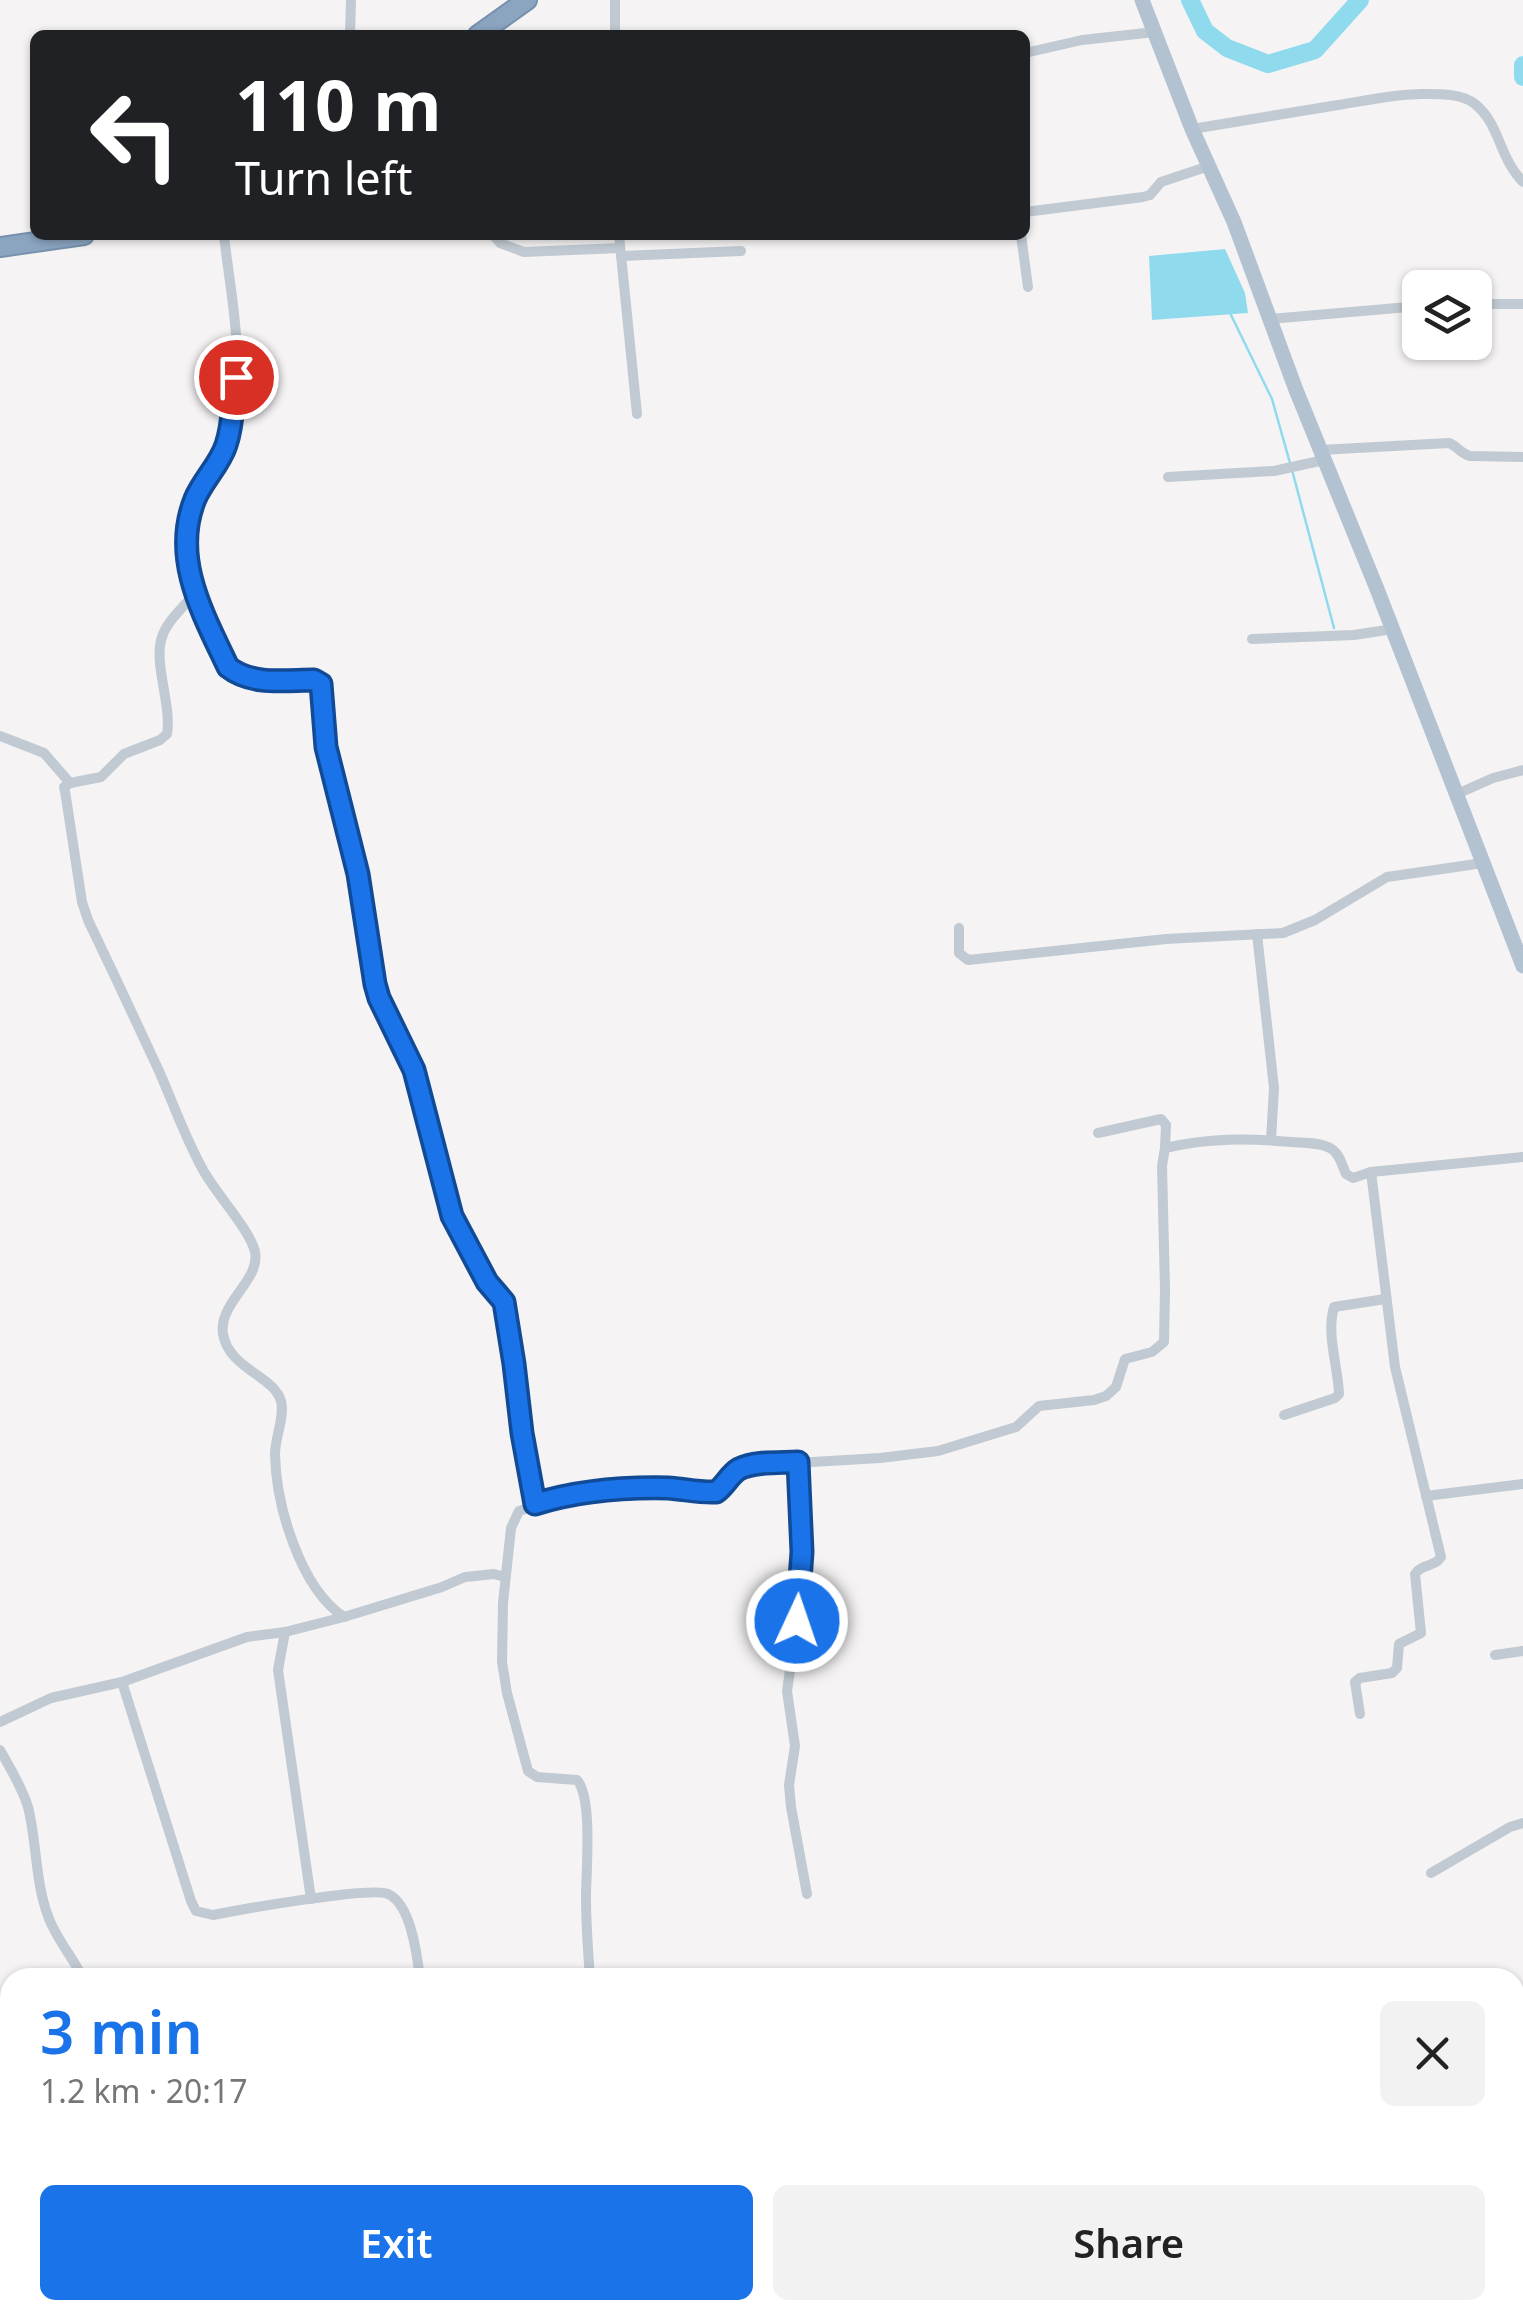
<!DOCTYPE html>
<meta charset="utf-8">
<style>
:root{--surface:#fff;--page:#f2f2f2;--text:#222;--muted:#767676;--accent:#1a73e8}
body{margin:0;font-family:"Noto Sans",sans-serif;background:var(--page);color:var(--text);height:100vh;display:flex;flex-direction:column;font-size:38px;white-space:nowrap}
*{box-sizing:border-box;margin:0}
p{font-size:32px;color:var(--muted)}
.icon{flex:none;width:55px;height:55px;fill:none;stroke:currentColor;stroke-width:2;stroke-linecap:round;stroke-linejoin:round}
.map{position:relative;flex:1;overflow:hidden}
.details{position:absolute;left:0px;top:1968px;width:1525px;height:352px;display:flex;flex-direction:column;background:var(--surface);border-radius:30px 30px 0 0;box-shadow:0 2px 8px #0004}
.details>*{flex:none}
.hud{position:absolute;left:30px;top:30px;width:1000px;height:210px;border-radius:15px;box-shadow:0 2px 8px #0004;background:#202124;color:#fff;overflow:hidden}
.buttons{position:absolute;left:1402px;top:270px;display:grid;gap:20px}
.buttons a{display:grid;place-items:center;width:90px;height:90px;border-radius:15px;background:var(--surface);box-shadow:0 2px 8px #0004;font-size:50px}
.pin{position:absolute;display:grid;place-items:center;width:85px;height:85px;color:#fff;margin:-42px;border:5px solid #fff;border-radius:50%;box-shadow:0 2px 10px #0007}
.me{position:absolute;width:110px;margin:-55px;rotate:3deg;stroke-linejoin:round;filter:drop-shadow(0 0 8px #0008)}
.turn{display:flex;align-items:center;gap:35px;height:210px;padding:0 40px;font-size:45px}
.turn .icon{width:130px;height:130px;stroke-width:2.5}
.turn b{display:block;font-size:70px;line-height:85px}
.round{display:grid;place-items:center;flex:none;width:105px;height:105px;border-radius:15px;background:var(--page)}
.head{display:flex;align-items:center;justify-content:space-between;height:170px;padding:0 40px}
h1{font-size:60px;font-weight:600;line-height:75px;color:var(--accent)}
.action{display:flex;gap:20px;margin-top:auto;padding:20px 40px}
.action a{flex:1;height:115px;border-radius:15px;background:var(--accent);color:#fff;font-size:40px;font-weight:600;line-height:115px;text-align:center}
.action a+a{background:var(--page);color:var(--text)}
.map>svg:first-child{display:block}
.water{fill:#90daee}
.lines{fill:none;stroke-linecap:round;stroke-linejoin:round}
.stream{stroke:#90daee;stroke-width:2.5}
.river{stroke:#90daee;stroke-width:18}
.highway-casing{stroke:#7690ad;stroke-width:22}
.street{stroke:#c1cad2;stroke-width:10}
.primary{stroke:#b3c2d1;stroke-width:15}
.highway{stroke:#8ba5c1;stroke-width:18}
.route-casing{stroke:#114b97;stroke-width:25}
.route{stroke:#1a73e8;stroke-width:18}
</style>
<div class="map">
<svg width="1523" height="2319" viewBox="0 0 1523 2319">
<rect width="100%" height="100%" fill="#f5f3f3"/>
<polygon class="water" points="1225,249 1245,293 1248,313 1152,320 1149,256"/>
<g class="lines">
<g class="stream">
<polyline points="1231,315 1272,399 1290,463"/>
<polyline points="1292,470 1334,628"/>
</g>
<g class="river">
<polyline points="1190,0 1205,31 1227,48 1268,64 1315,50 1360,0"/>
<polyline points="1523,65 1523,77"/>
</g>
<defs>
<g id="highway">
<polyline points="478,35 527,0"/>
<polyline points="0,247 84,235"/>
</g>
</defs>
<use href="#highway" class="highway-casing"/>
<g class="street">
<polyline points="350,35 351,0"/>
<polyline points="615,35 615,0"/>
<polyline points="1025,53 1082,40 1155,32"/>
<path d="M1192,129C1241,121 1289,113 1338,105C1365,101 1394,94 1422,94C1439,94 1461,93 1475,104C1500,124 1499,158 1523,182"/>
<polyline points="1025,212 1143,197 1150,195 1161,182 1209,166"/>
<path d="M224,235C228,275 237,317 237,357C238,370 234,382 233,395C233,403 234,411 233,418C230,448 211,468 198,494C168,553 202,614 228,667C252,686 286,680 314,680L321,684L326,747L357,874L375,984L385,1012L413,1070L453,1216L487,1282L503,1302L515,1364L522,1433L535,1505"/>
<polyline points="493,235 500,243 524,252 620,248"/>
<polyline points="619,235 637,414"/>
<polyline points="1021,235 1028,287"/>
<polyline points="621,256 741,251"/>
<polyline points="1475,304 1523,304"/>
<polyline points="1269,319 1420,306"/>
<path d="M1320,450L1449,443C1457,446 1460,453 1470,456L1523,457"/>
<polyline points="1168,477 1274,471 1324,460"/>
<polyline points="1252,639 1354,635 1393,629"/>
<polyline points="0,736 44,753 70,783"/>
<path d="M70,783L64,787L65,791L82,902L88,920C112,970 136,1021 159,1071C173,1103 185,1137 202,1168C214,1192 250,1229 255,1252C261,1280 218,1303 223,1334C229,1369 273,1375 281,1401C285,1417 275,1437 275,1454C276,1505 300,1588 344,1617"/>
<path d="M70,783L101,777L124,754L160,740L167,734C172,705 153,663 162,637C167,620 185,607 195,592"/>
<polyline points="1457,794 1493,778 1523,770"/>
<polyline points="959,928 959,953 968,960 1166,939 1283,933 1315,920 1387,877 1483,863"/>
<polyline points="1257,934 1274,1088 1271,1140"/>
<polyline points="1098,1133 1161,1119 1166,1125 1165,1148"/>
<path d="M1284,1415L1335,1398L1339,1394C1338,1366 1326,1334 1334,1307L1385,1299"/>
<polyline points="798,1462 801,1552 797,1621 787,1691 795,1746 789,1785 791,1807 807,1894"/>
<polyline points="1426,1496 1523,1484"/>
<polyline points="285,1632 278,1670 311,1899"/>
<polyline points="1495,1655 1523,1651"/>
<path d="M122,1682L191,1901L196,1911L213,1915C238,1910 372,1886 388,1894C411,1904 417,1955 420,1978"/>
<path d="M1360,1714L1355,1682L1360,1678L1392,1673L1397,1668L1399,1644L1421,1633L1415,1574C1421,1564 1435,1567 1441,1557L1395,1367L1371,1172"/>
<polyline points="0,1722 51,1698 122,1682 247,1637 285,1632 344,1617 442,1587 465,1577 494,1574 505,1577"/>
<path d="M0,1750C10,1768 22,1787 28,1807C37,1843 35,1881 48,1916C55,1937 72,1956 83,1978"/>
<polyline points="1431,1873 1510,1827 1523,1823"/>
<path d="M590,1978C588,1951 586,1924 586,1898C586,1871 593,1798 577,1780L537,1777L528,1771L507,1693L502,1662L503,1603L511,1528L519,1511L570,1494L666,1488L715,1493C728,1486 732,1472 746,1466L880,1458L938,1451L1016,1427L1039,1406L1094,1400L1106,1396L1116,1387L1125,1359L1152,1352L1164,1342L1165,1289L1162,1166L1165,1148C1209,1138 1246,1138 1291,1142C1303,1143 1319,1142 1330,1148C1339,1152 1342,1165 1346,1174L1353,1178L1371,1172L1523,1157"/>
<polyline points="1515,2093 1523,2092"/>
<polyline points="0,2266 10,2265"/>
<polyline points="61,2310 62,2319"/>
<polyline points="622,2310 623,2319"/>
<polyline points="755,2310 757,2319"/>
<polyline points="988,2310 989,2319"/>
</g>
<polyline class="primary" points="1142,0 1192,129 1234,222 1296,390 1377,589 1523,966"/>
<use href="#highway" class="highway"/>
</g>
<g class="lines">
<defs>
<path id="route" d="M236,377C232,400 234,422 226,445C220,464 203,480 195,499C171,558 203,614 228,667C252,686 286,680 314,680L321,684L326,747L358,874L375,984L379,998L414,1070L452,1216L487,1282L504,1302L514,1364L522,1433L535,1504C577,1491 624,1487 668,1488C684,1489 700,1493 716,1492C725,1486 729,1475 739,1469C755,1461 780,1463 798,1462L802,1552L797,1621"/>
</defs>
<use href="#route" class="route-casing"/>
<use href="#route" class="route"/>
</g>
</svg>
<div class="buttons">
<a><svg class="icon" aria-label="layers" viewBox="0 0 24 24"><path d="M12 4l9 5-9 5-9-5zM3 14l9 5 9-5"/></svg></a>
</div>
<div class="pin" style="left:236px;top:377px;background:#d93025"><svg class="icon" aria-label="arrive" viewBox="0 0 24 24"><path d="M6 21V4h12l-3 4 3 4H6"/></svg></div>
<svg class="me" style="left:797px;top:1621px" viewBox="-20 -20 40 40"><circle r="17" fill="#1a73e8" stroke="#fff" stroke-width="3"/><path d="M0-11L8 9 0 5-8 9z" fill="#fff"/></svg>
<div class="hud">
<div class="turn"><svg class="icon" aria-label="left" viewBox="0 0 24 24"><path d="M17 20v-9H6M10 6l-5 5 5 5"/></svg><div><b>110 m</b>Turn left</div></div>
</div>
<section class="details">
<div class="head"><div><h1>3 min</h1><p>1.2 km · 20:17</p></div><a class="round"><svg class="icon" aria-label="close" viewBox="0 0 24 24"><path d="M6 6l12 12M18 6L6 18"/></svg></a></div>
<div class="action"><a>Exit</a><a>Share</a></div>
</section>
</div>
